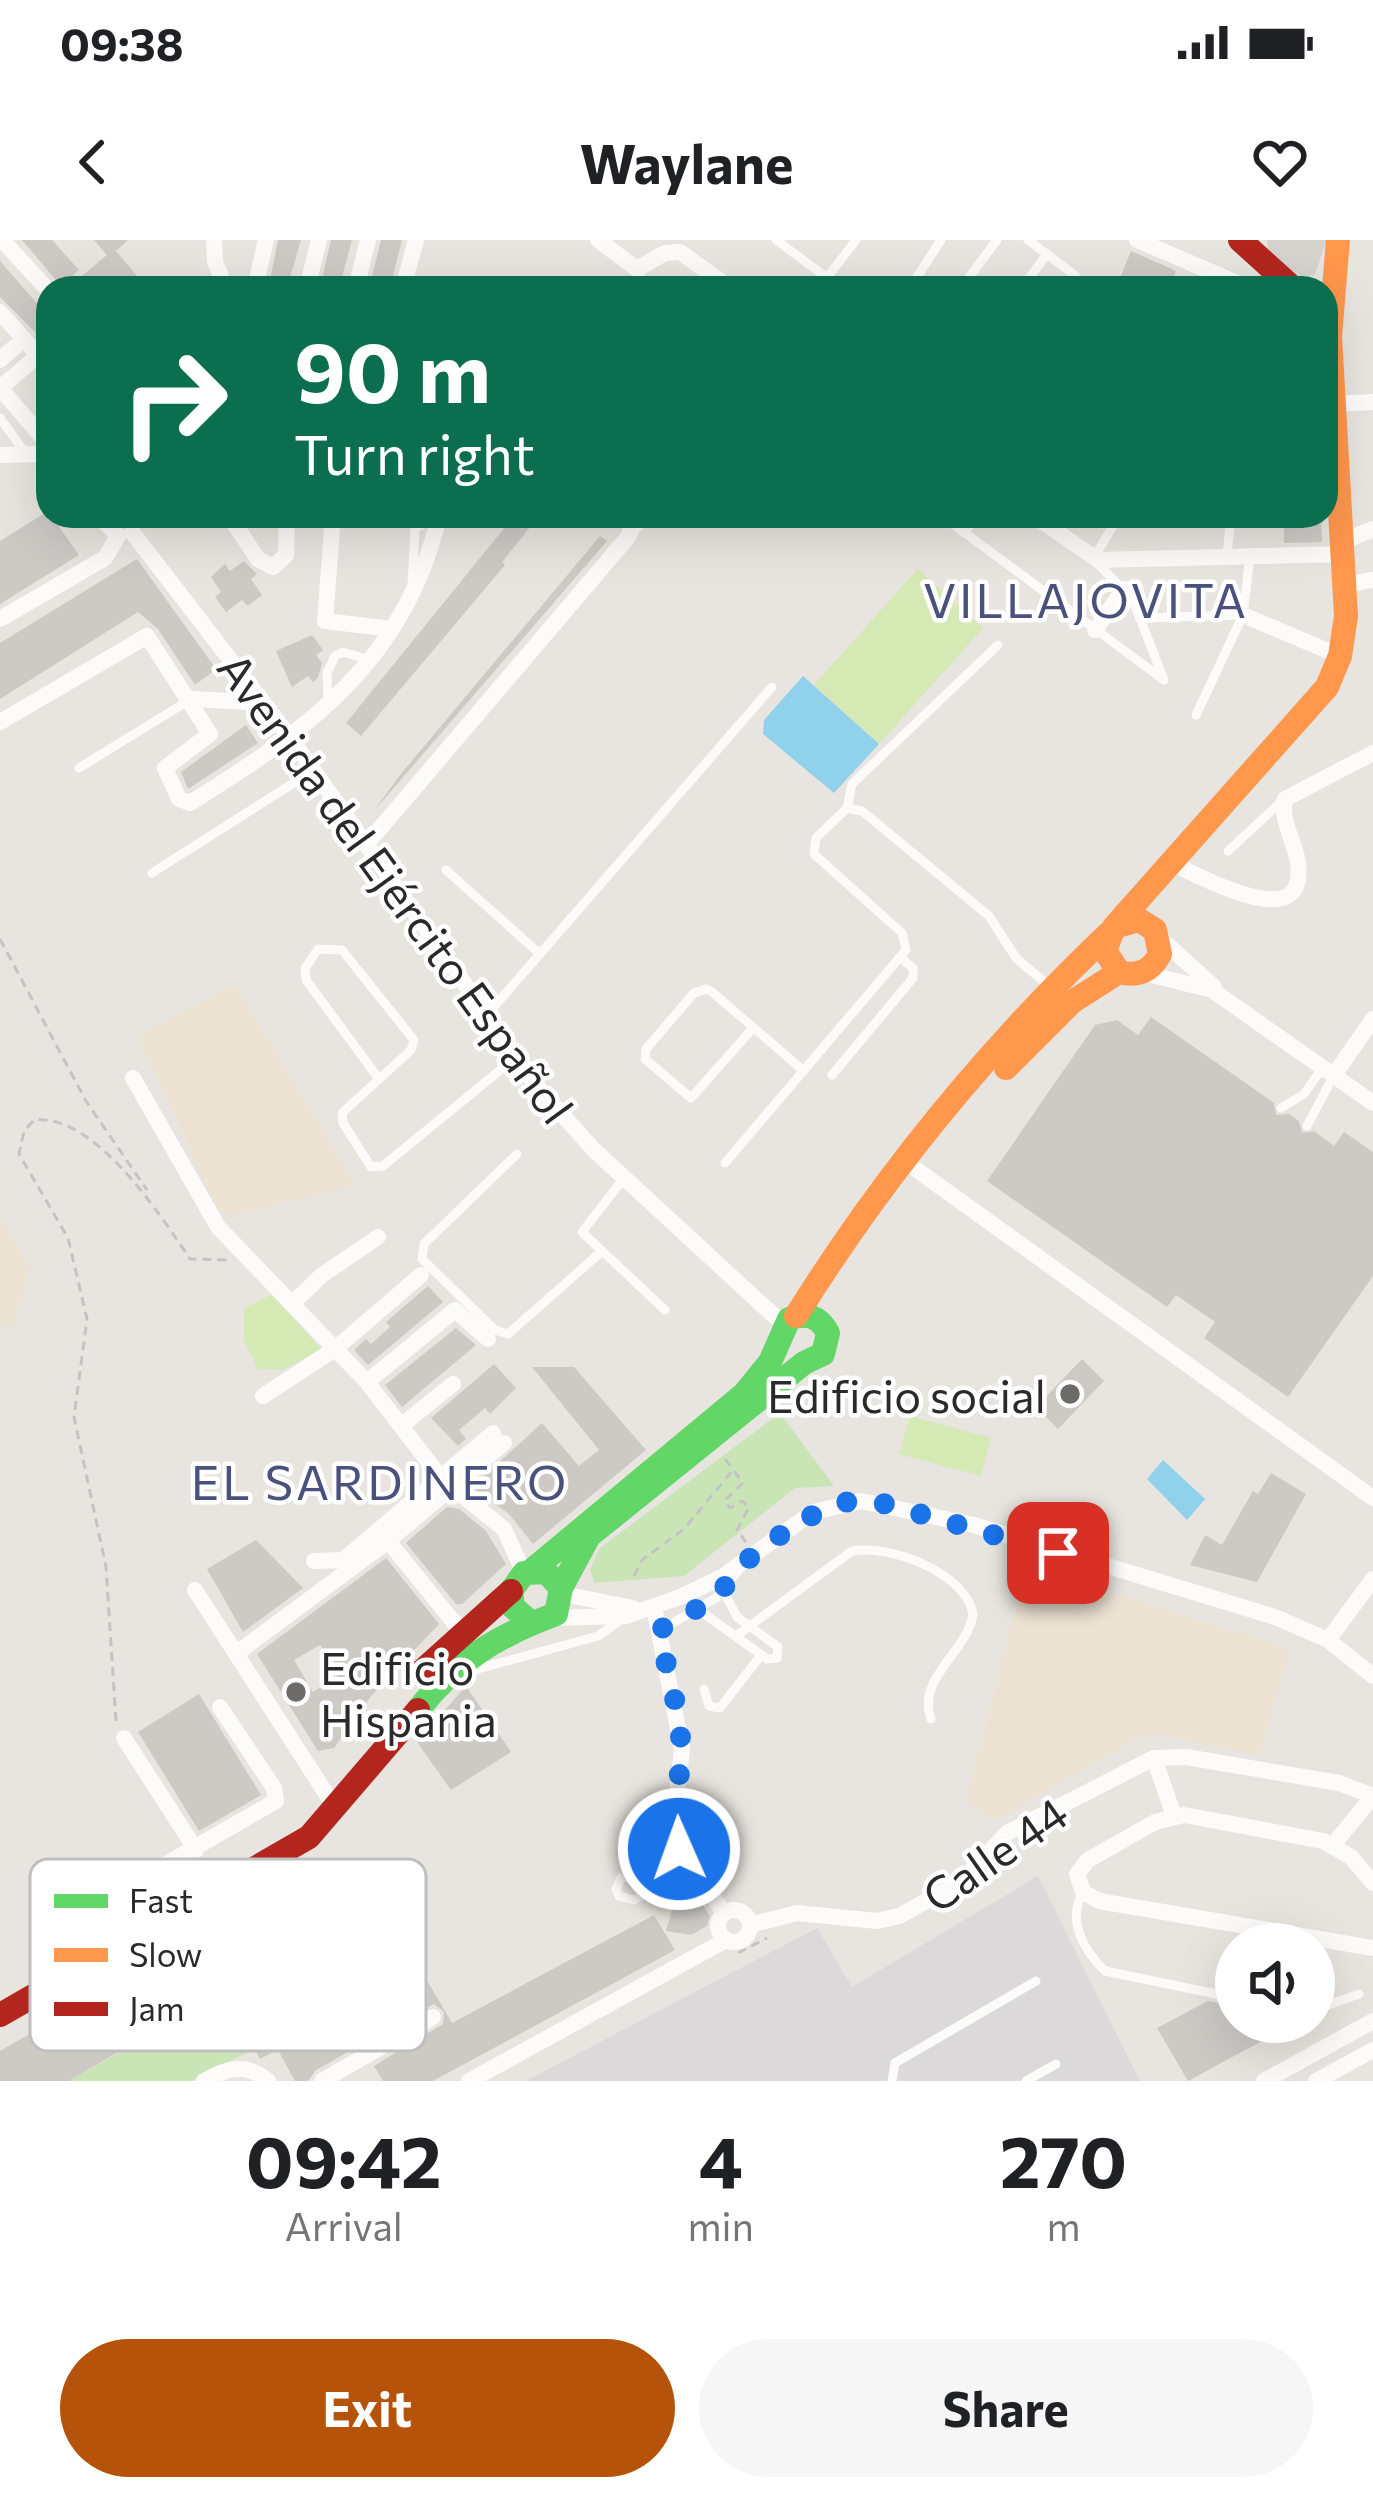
<!DOCTYPE html>
<meta charset="utf-8">
<style>
:root{--surface:#fff;--page:#f6f6f6;--text:#202124;--muted:#757577;--accent:#b45309}
body{margin:0;font-family:Commissioner,sans-serif;background:var(--page);color:var(--text);height:100vh;display:flex;flex-direction:column;font-size:45px;white-space:nowrap}
*{box-sizing:border-box;margin:0}
p{font-size:39px;color:var(--muted)}
.icon{flex:none;width:66px;height:66px;fill:none;stroke:currentColor;stroke-width:2;stroke-linecap:round;stroke-linejoin:round}
.map{position:relative;height:1841px;overflow:hidden}
.panel{display:flex;flex-direction:column;background:var(--surface);flex:1}
.panel>*{flex:none}
.banner{position:absolute;left:36px;top:36px;width:1302px;height:252px;border-radius:36px;box-shadow:0 12px 48px #0002;background:#0b6e4f;color:#fff;overflow:hidden}
.buttons{position:absolute;left:1215px;top:1683px;display:grid;gap:24px}
.buttons a{display:grid;place-items:center;width:120px;height:120px;border-radius:50%;background:var(--surface);box-shadow:0 12px 48px #0002;font-size:60px}
.pin{position:absolute;display:grid;place-items:center;width:102px;height:102px;color:#fff;margin:-51px;border-radius:24px;box-shadow:0 6px 18px #0006}
.me{position:absolute;width:132px;margin:-66px;rotate:358deg;stroke-linejoin:round;filter:drop-shadow(0 0 9px #0008)}
.turn{display:flex;align-items:center;gap:42px;height:252px;padding:0 60px;font-size:54px}
.turn .icon{width:156px;height:156px;stroke-width:2.5}
.turn b{display:block;font-size:84px;line-height:102px}
.eta{display:flex;justify-content:space-evenly;align-items:center;height:204px;text-align:center}
.eta b{font-size:72px;font-weight:700;line-height:84px}
.action{display:flex;gap:24px;margin-top:auto;padding:24px 60px}
.action a{flex:1;height:138px;border-radius:72px;background:var(--accent);color:#fff;font-size:48px;font-weight:700;line-height:138px;text-align:center}
.action a+a{background:var(--page);color:var(--text)}
.status{display:flex;justify-content:space-between;align-items:center;height:84px;padding:0 60px;background:var(--surface);direction:ltr}
.status svg{height:33px;fill:currentColor}
header{display:flex;justify-content:space-between;align-items:center;height:156px;padding:0 60px;background:var(--surface);font-size:54px;font-weight:700}
.map>svg:first-child{display:block}
.industrial{fill:#dcd9db}
.education{fill:#ece3d3}
.green{fill:#c9e5b6}
.pitch{fill:#d4e9b4}
.plaza{fill:#d6d2ce}
.water{fill:#90d2ec}
.building{fill:#cdcac6;fill-rule:evenodd}
.lines{fill:none;stroke-linecap:round;stroke-linejoin:round}
.path{stroke:#c5c4c4;stroke-width:3;stroke-dasharray:9 6;stroke-linecap:butt}
.lane{stroke:#fcfbfa;stroke-width:9}
.street{stroke:#fcfbfa;stroke-width:16}
.fast{stroke:#63d668;stroke-width:24}
.slow{stroke:#ff974d;stroke-width:24}
.jam{stroke:#b3261e;stroke-width:24}
.route{stroke:#1a73e8;stroke-width:21;stroke-dasharray:0 37.8}
.poi-dot{fill:#6c6b69;stroke:#fff;stroke-width:4.5}
.labels{text-anchor:middle;dominant-baseline:central;stroke-width:9;stroke-linejoin:round;paint-order:stroke}
.street-label{font-size:45px;fill:#2a2a2a;stroke:#fff}
.poi-label{font-size:45px;fill:#2a2a2a;stroke:#fff;text-anchor:end}
.neighbourhood-label{font-size:48px;letter-spacing:3px;fill:#49517c;stroke:#fff}
.key{fill:#fff;stroke:#bfbfbf;stroke-width:3}
.key-label{font-size:33px;fill:#2a2a2a}
</style>
<div class="status"><b>09:38</b><svg viewBox="0 0 49 12"><path d="M0 12V9h3v3zM5 12V6h3v6zM10 12V3h3v9zM15 12V0h3v12zM26 1h20v11H26zM47 4h2v5h-2z"/></svg></div>
<header><svg class="icon" aria-label="back" viewBox="0 0 24 24"><path d="M15 5l-7 7 7 7"/></svg>Waylane<svg class="icon" aria-label="heart" viewBox="0 0 24 24"><path d="M12 20l-8-8c-3-5 5-10 8-4 3-6 11-1 8 4z"/></svg></header>
<div class="map">
<svg width="1373" height="1841" viewBox="0 0 1373 1841">
<rect width="100%" height="100%" fill="#e8e4df"/>
<polygon class="industrial" points="1038,1636 1140,1841 526,1841 817,1688 852,1747"/>
<g class="education">
<polygon points="234,744 355,945 355,946 233,975 219,972 138,796"/>
<polygon points="0,977 30,1028 13,1087 0,1087"/>
<polygon points="1026,1326 1290,1409 1259,1515 1158,1494 1139,1497 993,1581 966,1561"/>
</g>
<g class="green">
<polygon points="780,1173 834,1246 795,1248 684,1336 594,1343 590,1329 600,1308"/>
<polygon points="225,1753 254,1809 191,1841 69,1841"/>
</g>
<g class="pitch">
<polygon points="918,329 983,388 879,504 814,445"/>
<polygon points="272,1055 321,1109 283,1130 258,1129 244,1100 244,1068"/>
<polygon points="910,1176 991,1198 981,1236 899,1214"/>
</g>
<polygon class="plaza" points="1267,0 1327,0 1315,34 1304,39 1269,14"/>
<g class="water">
<polygon points="803,436 879,504 834,553 763,494 764,480"/>
<polygon points="1163,1220 1205,1259 1187,1280 1147,1239"/>
</g>
<g class="building">
<polygon points="22,0 52,0 79,30 61,46"/>
<polygon points="94,0 128,0 116,11 147,48 84,48 77,40 107,15"/>
<polygon points="278,0 301,0 287,48 269,45"/>
<polygon points="331,0 352,0 339,48 320,48"/>
<polygon points="381,0 402,0 390,48 369,48"/>
<polygon points="1131,11 1176,31 1169,48 1144,48 1120,38"/>
<polygon points="0,21 48,76 48,94 40,97 0,57"/>
<polygon points="48,271 79,315 0,364 0,301"/>
<polygon points="514,276 539,276 502,322 505,325 361,496 346,483"/>
<polygon points="1284,276 1321,276 1322,302 1284,303"/>
<polygon points="600,296 607,301 373,572 400,535"/>
<polygon points="137,319 216,429 195,445 158,389 138,372 0,459 0,403"/>
<polygon points="244,321 257,334 251,339 262,355 248,366 242,360 226,372 215,357 221,352 211,337 225,324 230,331"/>
<polygon points="312,395 323,410 316,415 322,423 318,438 313,442 308,436 292,447 276,411"/>
<polygon points="246,485 258,503 188,549 181,532"/>
<polygon points="1151,777 1274,863 1276,875 1289,874 1299,881 1302,893 1314,891 1334,906 1344,892 1373,912 1373,1036 1288,1157 1204,1098 1215,1082 1176,1055 1167,1067 987,941 1095,785 1117,780 1138,795"/>
<polygon points="428,1046 443,1062 368,1125 354,1110 366,1099 371,1104 390,1087 386,1082"/>
<polygon points="456,1088 476,1105 402,1167 385,1145"/>
<polygon points="1082,1119 1104,1141 1058,1189 1036,1167"/>
<polygon points="494,1124 516,1148 490,1174 485,1168 459,1190 466,1199 458,1206 431,1178"/>
<polygon points="532,1127 574,1127 646,1210 533,1304 509,1274 472,1247 542,1183 579,1226 599,1210"/>
<polygon points="1271,1233 1306,1254 1257,1342 1190,1325 1205,1295 1222,1305 1253,1251 1258,1254"/>
<polygon points="447,1267 459,1269 486,1291 506,1324 462,1364 456,1364 406,1303"/>
<polygon points="256,1300 303,1348 243,1392 207,1329"/>
<path d="M386,1318L439,1384L371,1456L334,1508L318,1511L257,1414ZM320,1405L342,1433L313,1452L294,1420Z"/>
<polygon points="466,1446 511,1512 451,1550 417,1502"/>
<polygon points="199,1454 261,1555 199,1591 138,1492"/>
<polygon points="688,1655 697,1656 710,1676 707,1686 691,1695 666,1691 673,1667"/>
<polygon points="381,1662 452,1783 654,1675 675,1710 433,1841 383,1841 374,1826 443,1784 444,1772 434,1764 316,1830 308,1841 295,1841 278,1810 260,1819 218,1735 341,1663 357,1685"/>
<polygon points="175,1710 206,1761 69,1841 0,1841 0,1811"/>
<polygon points="1208,1761 1236,1767 1236,1782 1297,1782 1188,1841 1157,1788"/>
</g>
<g class="lines">
<g class="path">
<polyline points="0,699 86,861 147,950"/>
<polyline points="725,1219 743,1243 725,1260 730,1268 742,1261 749,1267 737,1290 746,1302"/>
<polyline points="634,1336 642,1320 684,1289 733,1230"/>
<path d="M116,1481L106,1327L74,1177L87,1079L68,998L19,914L24,891L34,880C95,873 161,976 190,1019L228,1020"/>
<polyline points="738,1713 767,1698"/>
</g>
<g class="lane">
<polyline points="776,0 841,48"/>
<polyline points="1028,0 1076,36"/>
<polyline points="637,29 646,48"/>
<polyline points="819,48 856,0"/>
<polyline points="910,48 941,0"/>
<polyline points="961,48 997,0"/>
<polyline points="1022,48 1047,14"/>
<polyline points="0,178 23,210"/>
<polyline points="942,276 1164,440 1132,358 1093,319 1119,276"/>
<polyline points="631,293 652,276"/>
<polyline points="964,293 977,276"/>
<polyline points="1227,315 1231,276"/>
<polyline points="412,345 415,288 439,277"/>
<polyline points="1142,378 1243,375"/>
<polyline points="328,461 327,433 335,416 343,412 370,420"/>
<polyline points="1196,475 1243,375 1250,315"/>
<polyline points="79,528 191,459"/>
<polyline points="847,568 852,544 998,405"/>
<polyline points="1228,611 1282,561"/>
<polyline points="446,630 540,714"/>
<polyline points="152,633 314,530"/>
<polyline points="486,776 772,447"/>
<polyline points="753,788 691,858 645,819 646,809 694,753 706,749 712,752 804,831"/>
<polyline points="832,835 913,738 913,728 901,718"/>
<polyline points="379,839 306,740 305,728 318,709 342,710 414,800 411,810 342,873 343,883 371,927 383,926 515,818"/>
<polyline points="1281,868 1304,854 1323,827"/>
<polyline points="1307,886 1334,835"/>
<polyline points="517,914 424,1004 422,1019 495,1090 508,1094 601,1012"/>
<polyline points="725,923 906,710 902,693 814,614 816,598 847,568 862,571 989,676 1016,718 1048,745"/>
<polyline points="624,938 582,992 665,1070"/>
<polyline points="699,1370 767,1419 777,1418 778,1407 737,1377 724,1352"/>
<polyline points="659,1391 716,1358 739,1330"/>
<path d="M736,1396L852,1311C890,1304 966,1333 973,1374C967,1413 916,1438 931,1479"/>
<polyline points="467,1432 598,1396 625,1377"/>
<polyline points="704,1449 709,1466 720,1468 761,1415"/>
<polyline points="687,1621 658,1633 621,1638 616,1649 619,1656 634,1660 694,1630"/>
<path d="M1083,1652C1067,1680 1083,1710 1105,1731L1236,1758"/>
<polyline points="1314,1770 1359,1754"/>
<polyline points="892,1841 895,1823 1036,1741"/>
<polyline points="1026,1841 1056,1824"/>
</g>
<g class="street">
<polyline points="2,0 48,50"/>
<polyline points="214,0 215,22 226,48"/>
<polyline points="598,0 637,29 665,13 680,12 730,48"/>
<polyline points="1137,0 1249,48"/>
<polyline points="255,48 266,0"/>
<polyline points="307,48 319,0"/>
<polyline points="356,48 368,0"/>
<polyline points="403,48 416,0"/>
<polyline points="0,72 38,115"/>
<polyline points="0,120 24,99"/>
<polyline points="0,148 48,204"/>
<polyline points="0,148 48,107"/>
<polyline points="1334,164 1373,162"/>
<polyline points="0,215 48,214"/>
<polyline points="99,276 118,296"/>
<polyline points="229,276 258,319 273,327 286,315 287,276"/>
<polyline points="333,276 325,381 392,389"/>
<polyline points="1034,276 1098,320 1343,314"/>
<polyline points="132,292 292,500 540,850 594,910 784,1085"/>
<polyline points="1342,302 1373,289"/>
<polyline points="1344,345 1373,340"/>
<polyline points="1243,375 1340,416"/>
<polyline points="0,379 105,318 118,296"/>
<polyline points="1095,390 1124,349"/>
<polyline points="191,459 264,463"/>
<path d="M0,482L147,396L210,494L165,528L179,559L190,563C309,489 405,421 439,276"/>
<polyline points="366,605 628,297 632,288 625,276"/>
<path d="M1169,622C1197,634 1308,699 1298,623C1295,601 1280,581 1285,559L1373,513"/>
<polyline points="1162,700 1214,747"/>
<polyline points="1144,733 1212,750 1373,863"/>
<polyline points="1334,835 1373,779"/>
<polyline points="133,838 218,987 367,1142 441,1238 504,1289 524,1333"/>
<polyline points="917,930 1373,1258"/>
<polyline points="292,1064 322,1035 378,997"/>
<polyline points="367,1142 455,1070 488,1099"/>
<polyline points="263,1156 335,1109 421,1035"/>
<polyline points="402,1185 453,1144"/>
<polyline points="388,1301 461,1391"/>
<polyline points="314,1321 343,1320 493,1193"/>
<polyline points="195,1350 327,1555"/>
<polyline points="563,1354 633,1368"/>
<polyline points="654,1367 682,1509 673,1591 684,1616 724,1673"/>
<polyline points="551,1378 626,1376 680,1357 722,1337 813,1272 861,1261 974,1285 1275,1377 1328,1400 1373,1436"/>
<polyline points="1328,1400 1373,1339"/>
<polyline points="237,1413 388,1301 504,1203"/>
<polyline points="124,1498 196,1610"/>
<polyline points="1154,1518 1174,1576"/>
<polyline points="1333,1605 1373,1556"/>
<polyline points="1373,1643 1351,1617 1323,1601 1184,1575 1155,1582 1088,1620 1077,1634 1083,1652 1099,1661 1373,1708"/>
<circle cx="734" cy="1686" r="16"/>
<polyline points="750,1685 797,1673 877,1681 899,1676 961,1642 1007,1593 1154,1518 1186,1517 1339,1543 1373,1556"/>
<polyline points="80,1711 72,1687 81,1673 276,1561 274,1548 220,1467"/>
<path d="M204,1841C227,1828 246,1822 268,1841"/>
<polyline points="322,1841 433,1777"/>
<polyline points="469,1841 726,1700"/>
<polyline points="1264,1841 1373,1781"/>
<polyline points="1316,1841 1373,1810"/>
</g>
<g class="fast">
<path d="M531,1331L744,1154L770,1122L789,1079C806,1072 819,1076 828,1093L823,1114L804,1123L589,1296L561,1348"/>
<path d="M418,1470C457,1420 497,1396 556,1374L561,1348L546,1332L524,1333L511,1351L513,1367L530,1382"/>
</g>
<g class="slow">
<path d="M1114,687L1139,680L1155,690L1160,714C1151,731 1138,737 1119,732L1105,711L1114,687L1327,447L1340,416L1346,376L1330,96L1338,0"/>
<polyline points="1006,828 1072,762 1119,732"/>
<path d="M796,1076C884,935 987,809 1108,694"/>
</g>
<g class="jam">
<polyline points="1240,0 1293,48"/>
<polyline points="422,1431 511,1351"/>
<polyline points="0,1775 309,1597 418,1470"/>
</g>
</g>
<g class="lines">
<path class="route" d="M679,1609C664,1573 684,1541 681,1504C679,1466 666,1428 659,1390L716,1358L742,1324L799,1281L845,1262H878L1058,1313"/>
</g>
<g class="poi-dot">
<circle cx="1070" cy="1154" r="12"/>
<circle cx="296" cy="1452" r="12"/>
</g>
<g class="labels">
<g class="street-label">
<text transform="translate(397 647) rotate(54)">Avenida del Ejército Español</text>
<text transform="translate(994 1613) rotate(-35)">Calle 44</text>
</g>
<g class="poi-label">
<text x="1046" y="1154">Edificio social</text>
<text x="320" y="1426" text-anchor="start">Edificio<tspan x="320" dy="52">Hispania</tspan></text>
</g>
<g class="neighbourhood-label">
<text x="1086" y="358">VILLAJOVITA</text>
<text x="380" y="1240">EL SARDINERO</text>
</g>
</g>
<rect x="30" y="1619" width="396" height="192" rx="18" class="key"/>
<rect x="54" y="1654" width="54" height="14" fill="#63d668"/>
<rect x="54" y="1708" width="54" height="14" fill="#ff974d"/>
<rect x="54" y="1762" width="54" height="14" fill="#b3261e"/>
<g class="key-label">
<text x="129" y="1673">Fast</text>
<text x="129" y="1727">Slow</text>
<text x="129" y="1781">Jam</text>
</g>
</svg>
<div class="buttons">
<a><svg class="icon" aria-label="sound" viewBox="0 0 24 24"><path d="M4 9h4l5-4v14l-5-4H4zM17 9q2 3 0 6"/></svg></a>
</div>
<div class="pin" style="left:1058px;top:1313px;background:#d93025"><svg class="icon" aria-label="arrive" viewBox="0 0 24 24"><path d="M6 21V4h12l-3 4 3 4H6"/></svg></div>
<svg class="me" style="left:679px;top:1609px" viewBox="-20 -20 40 40"><circle r="17" fill="#1a73e8" stroke="#fff" stroke-width="3"/><path d="M0-11L8 9 0 5-8 9z" fill="#fff"/></svg>
<div class="banner">
<div class="turn"><svg class="icon" aria-label="right" viewBox="0 0 24 24"><path d="M7 20v-9h11M14 6l5 5-5 5"/></svg><div><b>90 m</b>Turn right</div></div>
</div>
</div>
<section class="panel">
<div class="eta">
<div><b>09:42</b><p>Arrival</p></div>
<div><b>4</b><p>min</p></div>
<div><b>270</b><p>m</p></div>
</div>
<div class="action"><a>Exit</a><a>Share</a></div>
</section>
